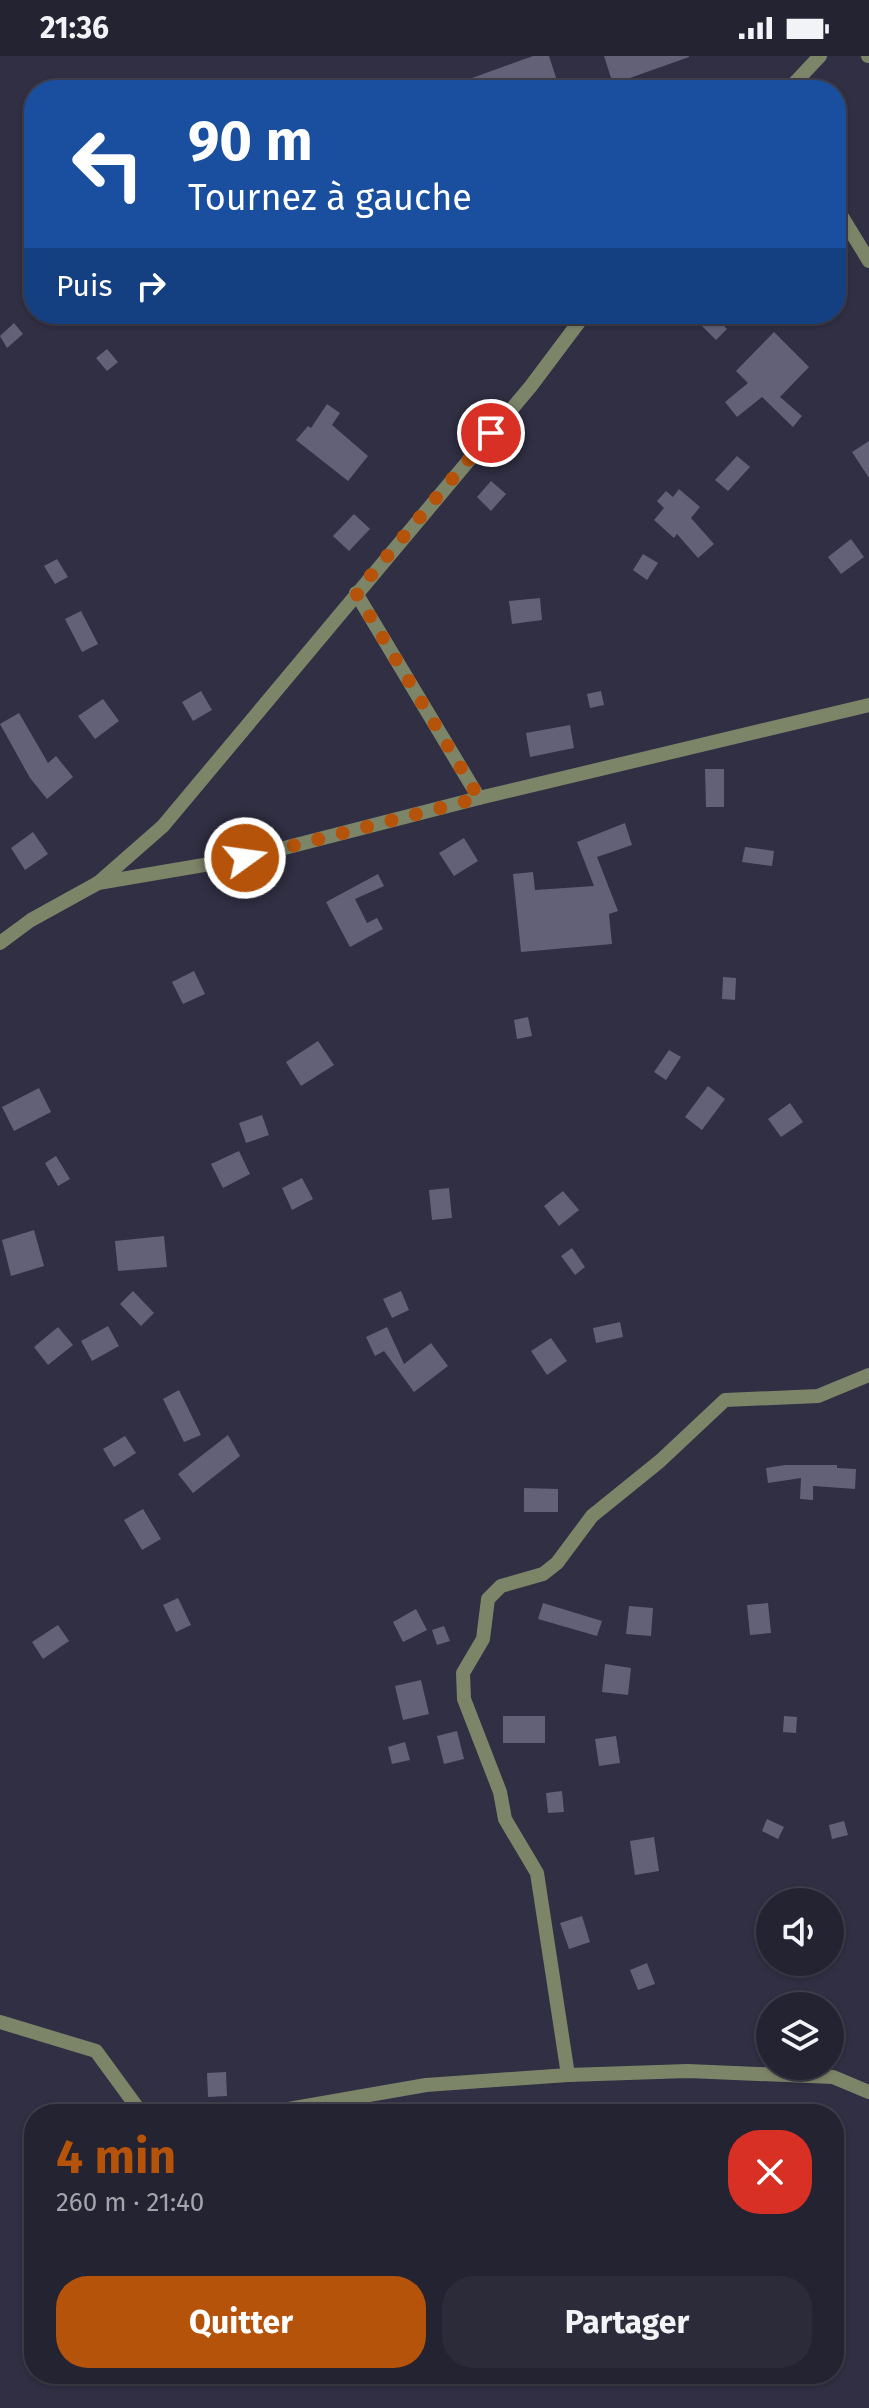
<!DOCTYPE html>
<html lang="fr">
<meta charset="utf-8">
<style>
:root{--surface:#242332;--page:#2c2b3a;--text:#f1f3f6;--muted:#a3a4ac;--line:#41404d;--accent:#b45309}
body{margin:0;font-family:"Fira Sans",sans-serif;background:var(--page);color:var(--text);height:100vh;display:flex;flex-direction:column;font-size:30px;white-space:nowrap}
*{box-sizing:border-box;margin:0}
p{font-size:26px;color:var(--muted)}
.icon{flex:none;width:44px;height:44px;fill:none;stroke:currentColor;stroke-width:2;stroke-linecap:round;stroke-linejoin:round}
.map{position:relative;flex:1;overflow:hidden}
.details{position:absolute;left:24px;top:2048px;width:820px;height:280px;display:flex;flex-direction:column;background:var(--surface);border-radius:32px;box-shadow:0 2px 6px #0004,0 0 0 2px var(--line)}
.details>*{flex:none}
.hud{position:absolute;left:24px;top:24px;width:822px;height:244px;border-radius:32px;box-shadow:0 2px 6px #0004,0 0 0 2px var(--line);background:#1a4fa0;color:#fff;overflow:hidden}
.controls{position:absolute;left:756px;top:1832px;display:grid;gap:16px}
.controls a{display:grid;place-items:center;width:88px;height:88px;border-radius:50%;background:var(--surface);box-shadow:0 2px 6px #0004,0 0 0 2px var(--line);font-size:40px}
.pin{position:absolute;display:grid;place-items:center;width:68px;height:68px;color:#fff;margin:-34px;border:4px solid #fff;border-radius:50%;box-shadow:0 2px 8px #0007}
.me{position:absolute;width:88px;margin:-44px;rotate:76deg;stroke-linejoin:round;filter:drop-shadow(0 0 6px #0008)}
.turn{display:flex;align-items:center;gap:28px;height:168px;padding:0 32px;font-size:36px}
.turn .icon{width:104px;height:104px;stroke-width:2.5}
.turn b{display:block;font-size:56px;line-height:68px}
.then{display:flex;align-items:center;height:76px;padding:0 32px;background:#0003;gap:16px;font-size:30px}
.round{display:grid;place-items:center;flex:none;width:84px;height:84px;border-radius:32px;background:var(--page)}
.overview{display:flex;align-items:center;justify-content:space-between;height:136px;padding:0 32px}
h1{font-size:48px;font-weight:700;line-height:60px;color:var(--accent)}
.cta{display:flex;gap:16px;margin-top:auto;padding:16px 32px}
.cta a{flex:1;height:92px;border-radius:32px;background:var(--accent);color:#fff;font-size:32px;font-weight:700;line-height:92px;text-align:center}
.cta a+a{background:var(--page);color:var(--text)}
.status{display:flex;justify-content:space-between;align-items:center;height:56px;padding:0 40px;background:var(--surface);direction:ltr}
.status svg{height:22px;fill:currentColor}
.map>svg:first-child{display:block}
.building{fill:#626178}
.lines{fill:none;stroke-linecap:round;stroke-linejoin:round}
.minor{stroke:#7d8569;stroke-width:14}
.route{stroke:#b45309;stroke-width:14;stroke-dasharray:0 25.2}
</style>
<div class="status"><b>21:36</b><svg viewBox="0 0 49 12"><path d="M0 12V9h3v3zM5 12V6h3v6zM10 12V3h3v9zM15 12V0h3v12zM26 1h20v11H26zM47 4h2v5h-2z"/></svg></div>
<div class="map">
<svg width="869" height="2352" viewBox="0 0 869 2352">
<rect width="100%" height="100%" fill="#302f43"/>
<g class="building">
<polygon points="533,0 549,0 560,34 439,34"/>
<polygon points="604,0 689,0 689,1 613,28"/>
<polygon points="690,258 712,258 727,273 716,284"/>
<polygon points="14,267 23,278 7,292 0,280"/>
<polygon points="774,276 809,311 780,341 802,360 793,371 762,341 737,361 725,346 748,327 736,315"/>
<polygon points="107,293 118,306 107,315 96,302"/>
<polygon points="327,348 340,357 332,369 368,400 348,425 296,384 308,370 311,372"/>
<polygon points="869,385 869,422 852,396"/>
<polygon points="737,400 750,411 728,435 715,424"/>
<polygon points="491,425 506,438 491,455 477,441"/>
<polygon points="679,433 700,451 691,462 714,488 698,502 677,478 674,482 654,464 664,452 657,445 666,435 673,441"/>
<polygon points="354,458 370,473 349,495 333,480"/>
<polygon points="851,483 864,501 841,518 828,501"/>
<polygon points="643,498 658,507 647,524 633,514"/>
<polygon points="57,503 68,521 55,528 44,510"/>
<polygon points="540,542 542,564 512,568 509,545"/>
<polygon points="81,555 98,588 82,596 65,563"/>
<polygon points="201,635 212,654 193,665 182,646"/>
<polygon points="601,635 604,649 590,652 587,638"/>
<polygon points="103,643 119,665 95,683 78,660"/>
<polygon points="19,657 48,707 56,700 73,721 47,743 30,722 0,668"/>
<polygon points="570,669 574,692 530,701 526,677"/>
<polygon points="705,713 724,713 724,751 706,751"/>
<polygon points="625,767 632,789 597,801 618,855 609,858 612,888 521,896 513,818 533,816 535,834 594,830 577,786"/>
<polygon points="33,776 48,798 25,814 11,792"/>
<polygon points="464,782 478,805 454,820 439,797"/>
<polygon points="745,791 774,795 772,810 742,806"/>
<polygon points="378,818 384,830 355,843 367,867 377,862 383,873 350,891 326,846"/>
<polygon points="194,915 205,938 183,948 172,926"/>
<polygon points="723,921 736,922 735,944 722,943"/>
<polygon points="528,961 532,980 517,983 514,964"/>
<polygon points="318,985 334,1009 301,1030 286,1006"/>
<polygon points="669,994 681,1001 666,1024 654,1016"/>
<polygon points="708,1030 725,1043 702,1074 685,1061"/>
<polygon points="39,1032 51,1056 14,1075 2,1051"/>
<polygon points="790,1047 803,1066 781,1081 768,1063"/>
<polygon points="262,1059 269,1079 246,1087 239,1067"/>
<polygon points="239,1095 250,1118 223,1132 211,1108"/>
<polygon points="56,1100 70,1123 58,1130 45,1107"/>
<polygon points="302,1122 313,1143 292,1154 282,1132"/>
<polygon points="449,1132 452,1162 432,1164 429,1134"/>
<polygon points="563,1135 579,1154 559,1170 544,1150"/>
<polygon points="34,1174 44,1210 11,1220 2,1184"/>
<polygon points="164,1180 167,1211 118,1215 115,1185"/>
<polygon points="572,1192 585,1211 575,1219 561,1200"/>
<polygon points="133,1235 154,1257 141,1270 120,1248"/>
<polygon points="401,1235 409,1254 392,1262 383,1243"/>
<polygon points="620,1266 623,1281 596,1287 593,1272"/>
<polygon points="108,1270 119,1290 92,1305 81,1285"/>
<polygon points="58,1271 73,1289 48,1309 34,1291"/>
<polygon points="387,1271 404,1308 431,1287 448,1310 414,1336 384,1295 375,1300 366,1281"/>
<polygon points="551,1282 567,1305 547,1319 531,1295"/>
<polygon points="179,1334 201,1379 184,1386 163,1343"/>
<polygon points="228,1379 240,1400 193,1437 178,1418"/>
<polygon points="125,1380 136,1397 114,1411 103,1393"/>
<polygon points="785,1409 837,1409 837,1412 856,1413 855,1433 813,1430 813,1444 800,1443 801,1422 768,1427 766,1412"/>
<polygon points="524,1432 558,1433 558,1456 524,1456"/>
<polygon points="143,1453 161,1483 142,1494 124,1464"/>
<polygon points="178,1542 191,1569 176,1576 163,1549"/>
<polygon points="543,1547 602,1565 597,1580 538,1563"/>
<polygon points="768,1547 771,1577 750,1579 747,1549"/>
<polygon points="629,1550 653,1552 651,1580 626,1578"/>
<polygon points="416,1553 427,1574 403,1586 393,1566"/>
<polygon points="58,1569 69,1585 43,1603 32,1586"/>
<polygon points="444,1570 450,1585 437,1589 432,1574"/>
<polygon points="605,1608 631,1612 628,1639 602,1636"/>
<polygon points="421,1624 429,1658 403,1664 395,1630"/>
<rect x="503" y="1660" width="42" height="27"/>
<polygon points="784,1660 797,1661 796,1677 783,1676"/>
<polygon points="457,1675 464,1703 444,1708 437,1680"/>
<polygon points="616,1680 620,1707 599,1710 595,1683"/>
<polygon points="405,1686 410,1704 392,1708 388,1691"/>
<polygon points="562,1735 564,1756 548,1757 546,1737"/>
<polygon points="767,1763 784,1771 778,1783 762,1775"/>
<polygon points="844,1765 848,1779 832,1783 829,1769"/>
<polygon points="654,1781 659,1815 635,1819 630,1785"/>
<polygon points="582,1860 590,1886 569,1893 560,1867"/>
<polygon points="647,1907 655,1928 638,1934 630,1914"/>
<polygon points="226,2016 227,2040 208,2041 207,2017"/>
</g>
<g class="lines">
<g class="minor">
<polyline points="868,0 869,0"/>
<polyline points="788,34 820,0"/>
<polyline points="836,151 869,205"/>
<polyline points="356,537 479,742"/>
<polyline points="98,827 245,802 479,742 869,649"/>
<polyline points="0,887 31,864 98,827 163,770 531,330 585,258"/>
<polyline points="0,1966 96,1995 142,2058"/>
<polyline points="568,2019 537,1817 505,1763 500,1736 464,1643 463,1617 483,1583 488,1543 501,1530 543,1518 557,1507 592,1460 660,1405 725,1344 818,1340 869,1319"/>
<polyline points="260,2058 426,2029 568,2019 688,2015 833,2021 869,2036"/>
</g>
</g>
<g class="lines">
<polyline class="route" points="245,802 479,742 356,537 491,377"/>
</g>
</svg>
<div class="controls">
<a><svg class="icon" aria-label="sound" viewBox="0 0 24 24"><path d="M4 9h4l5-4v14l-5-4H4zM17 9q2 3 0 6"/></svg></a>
<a><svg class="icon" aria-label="layers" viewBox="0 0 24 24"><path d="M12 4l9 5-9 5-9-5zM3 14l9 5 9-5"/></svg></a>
</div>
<div class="pin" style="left:491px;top:377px;background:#d93025"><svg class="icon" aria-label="arrive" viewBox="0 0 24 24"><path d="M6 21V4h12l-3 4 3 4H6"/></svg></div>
<svg class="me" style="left:245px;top:802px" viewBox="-20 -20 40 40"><circle r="17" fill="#b45309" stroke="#fff" stroke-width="3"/><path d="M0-11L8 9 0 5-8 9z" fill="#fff"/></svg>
<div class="hud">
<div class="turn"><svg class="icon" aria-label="left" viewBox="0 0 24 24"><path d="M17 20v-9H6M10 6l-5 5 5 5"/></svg><div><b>90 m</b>Tournez à gauche</div></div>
<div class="then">Puis<svg class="icon" aria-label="right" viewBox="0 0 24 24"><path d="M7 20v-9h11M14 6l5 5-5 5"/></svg></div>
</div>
<section class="details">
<div class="overview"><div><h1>4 min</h1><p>260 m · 21:40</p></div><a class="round" style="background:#d93025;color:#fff"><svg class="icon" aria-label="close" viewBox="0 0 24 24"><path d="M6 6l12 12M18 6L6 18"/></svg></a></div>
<div class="cta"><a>Quitter</a><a>Partager</a></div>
</section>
</div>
